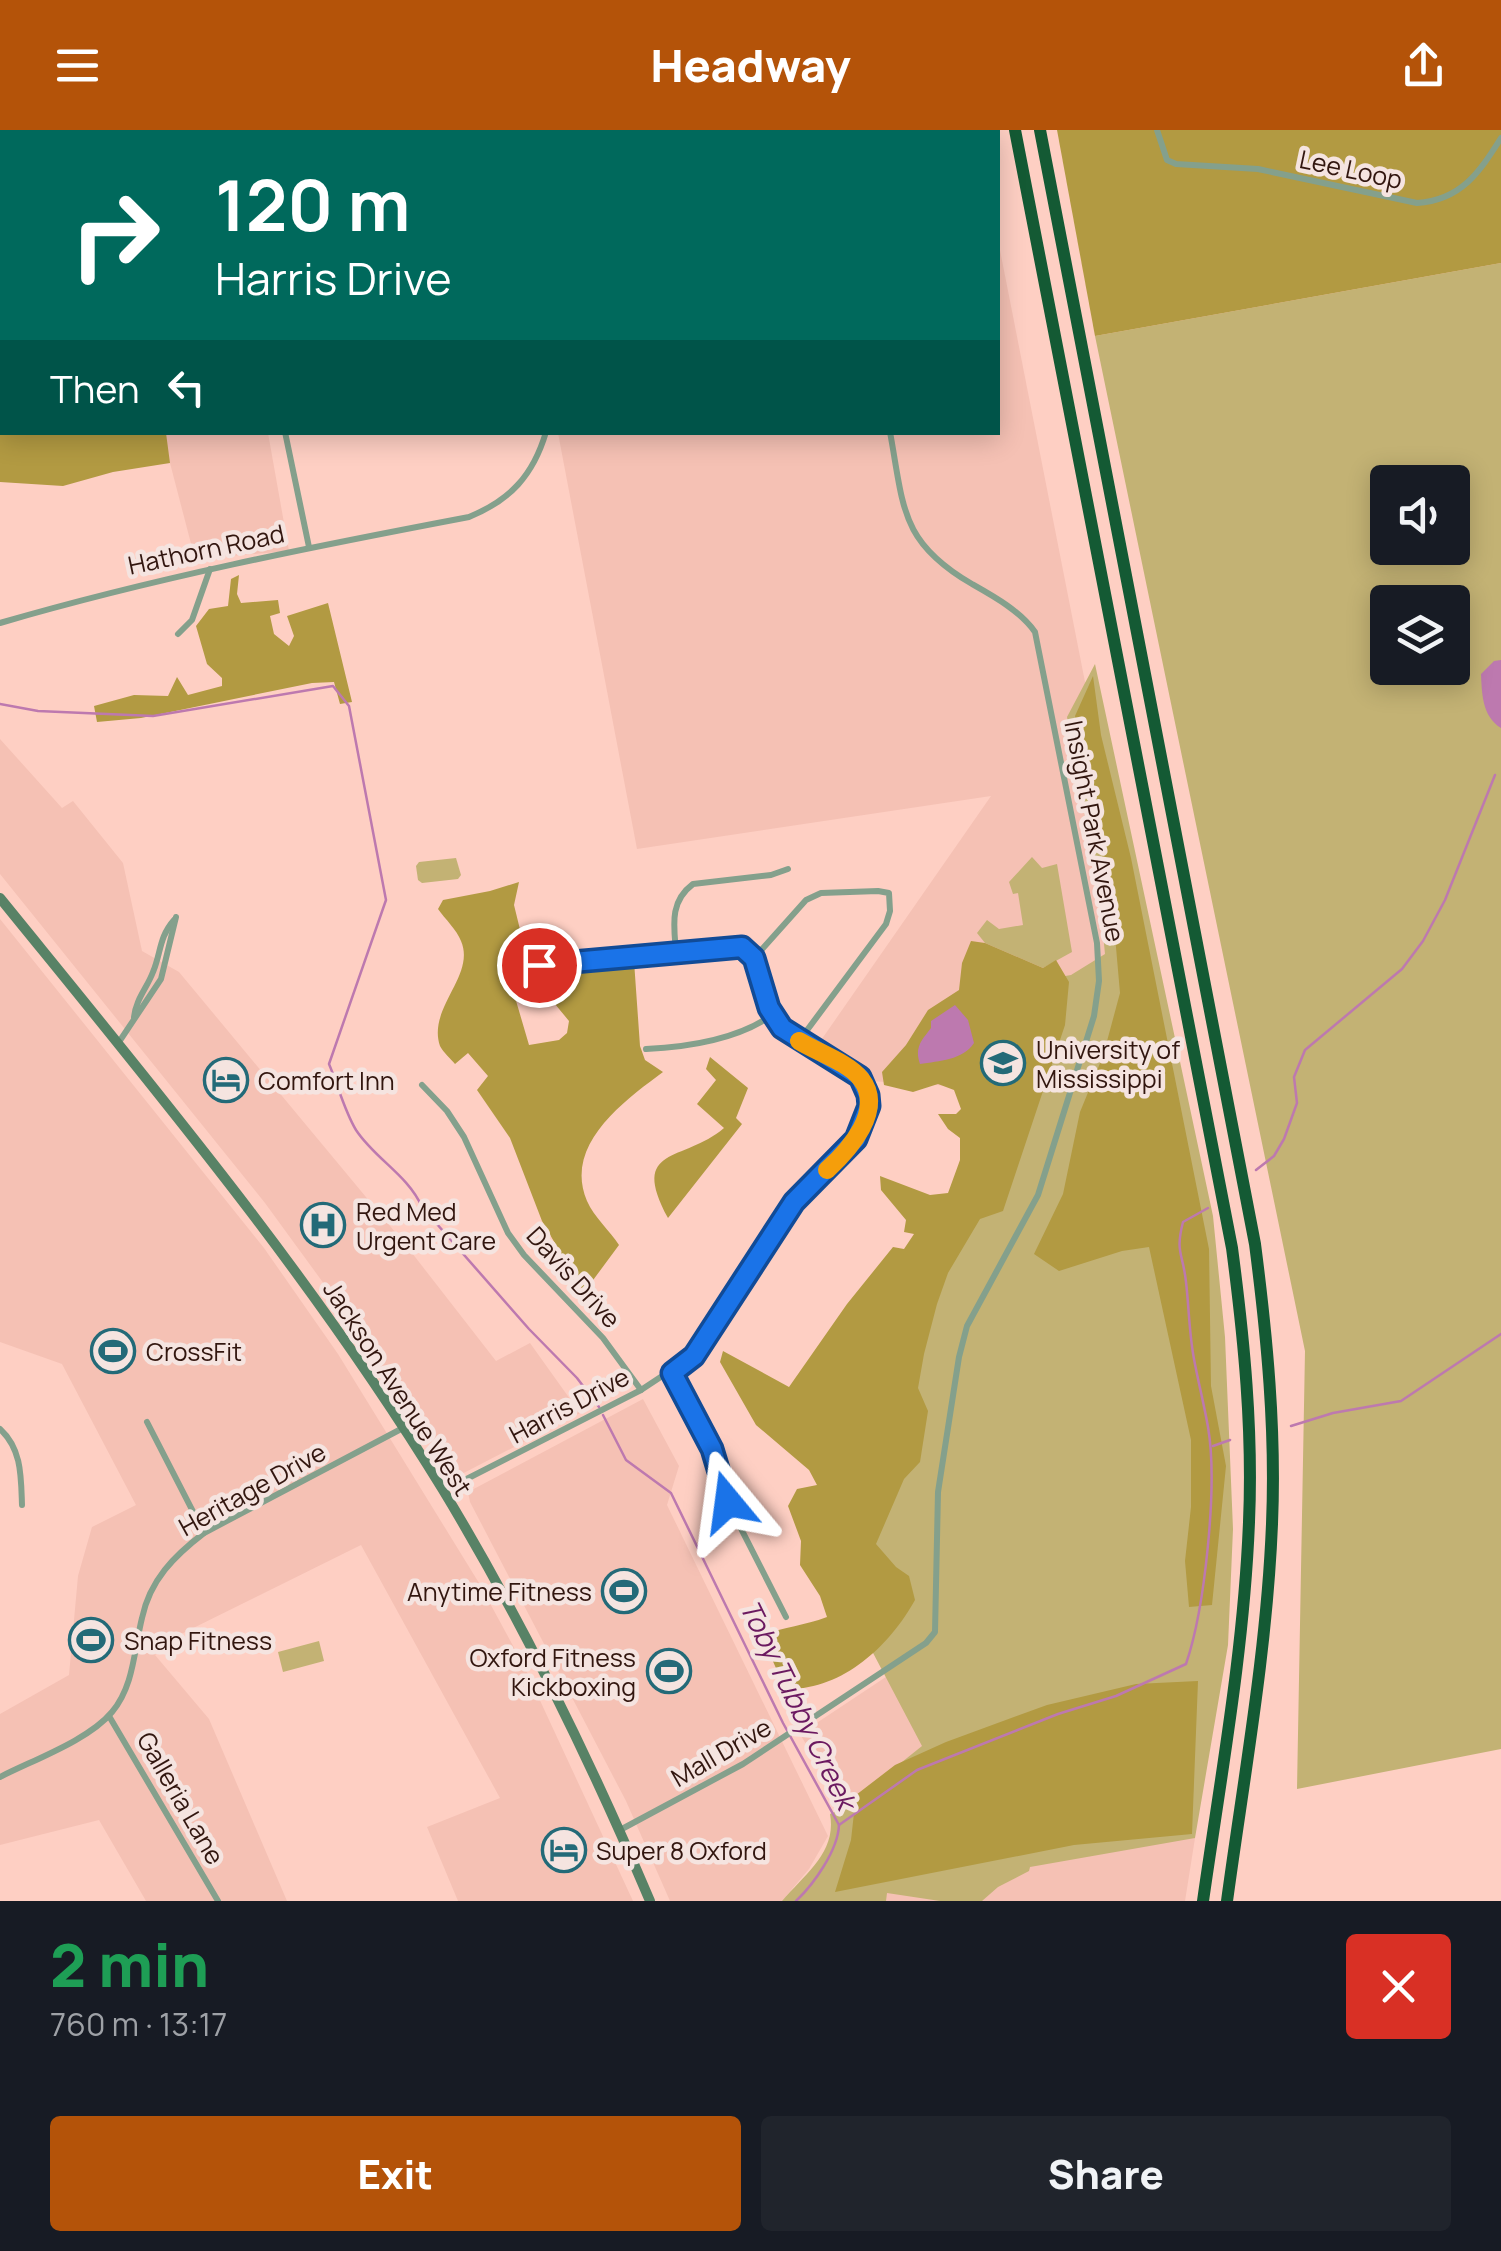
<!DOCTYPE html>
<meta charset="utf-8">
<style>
:root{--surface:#171b24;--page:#20242c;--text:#f1f3f6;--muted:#9ea1a6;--accent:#b45309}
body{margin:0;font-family:Manrope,sans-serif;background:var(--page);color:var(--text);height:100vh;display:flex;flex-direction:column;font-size:38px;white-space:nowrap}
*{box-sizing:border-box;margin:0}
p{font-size:32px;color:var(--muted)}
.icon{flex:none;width:55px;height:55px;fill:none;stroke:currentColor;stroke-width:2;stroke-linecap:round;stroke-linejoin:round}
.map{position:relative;height:1771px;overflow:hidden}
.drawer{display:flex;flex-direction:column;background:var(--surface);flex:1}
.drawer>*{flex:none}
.banner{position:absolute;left:0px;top:0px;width:1000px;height:305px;box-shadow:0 5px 25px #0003;background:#00695c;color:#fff;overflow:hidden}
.fabs{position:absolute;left:1370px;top:335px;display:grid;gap:20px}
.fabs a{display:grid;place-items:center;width:100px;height:100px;border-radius:10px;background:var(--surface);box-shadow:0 5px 25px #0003;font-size:50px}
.pin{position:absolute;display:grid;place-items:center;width:85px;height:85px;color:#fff;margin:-42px;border:5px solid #fff;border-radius:50%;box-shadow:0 2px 10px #0007}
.me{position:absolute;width:110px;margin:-55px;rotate:344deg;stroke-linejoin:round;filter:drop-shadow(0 0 8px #0008)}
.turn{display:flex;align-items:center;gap:35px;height:210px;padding:0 50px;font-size:45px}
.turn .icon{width:130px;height:130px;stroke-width:2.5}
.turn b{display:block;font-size:70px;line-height:85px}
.then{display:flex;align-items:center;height:95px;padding:0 50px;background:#0003;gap:20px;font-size:38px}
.round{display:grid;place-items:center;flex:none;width:105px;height:105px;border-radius:10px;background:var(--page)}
.summary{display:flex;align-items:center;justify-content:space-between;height:170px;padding:0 50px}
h1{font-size:60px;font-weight:800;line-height:75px;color:#1e9e55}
.primary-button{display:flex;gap:20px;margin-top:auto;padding:20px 50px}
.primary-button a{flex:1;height:115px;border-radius:10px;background:var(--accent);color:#fff;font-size:40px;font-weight:800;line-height:115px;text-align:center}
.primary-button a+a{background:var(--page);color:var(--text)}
header{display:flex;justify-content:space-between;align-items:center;height:130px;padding:0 50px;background:var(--accent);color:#fff;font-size:45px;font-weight:800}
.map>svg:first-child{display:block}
.built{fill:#f5c1b4}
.green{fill:#c3b274;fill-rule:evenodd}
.forest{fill:#b29a42}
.water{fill:#bd79af}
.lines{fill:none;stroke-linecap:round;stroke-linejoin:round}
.stream{stroke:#bd79af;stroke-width:2.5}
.street{stroke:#84a08c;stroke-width:6}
.secondary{stroke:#588266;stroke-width:10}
.highway{stroke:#145a34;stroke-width:12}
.route-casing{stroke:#114b97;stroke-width:25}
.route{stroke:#1a73e8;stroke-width:18}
.slow{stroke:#f59e0b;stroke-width:18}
.labels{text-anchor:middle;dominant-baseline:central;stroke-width:9;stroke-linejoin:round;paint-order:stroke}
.street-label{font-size:25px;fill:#32160f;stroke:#f5e4e0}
.poi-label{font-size:25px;fill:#32160f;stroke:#f5e4e0;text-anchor:start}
.water-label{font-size:28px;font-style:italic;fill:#6b1960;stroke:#f5e4e0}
</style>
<header><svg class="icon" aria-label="menu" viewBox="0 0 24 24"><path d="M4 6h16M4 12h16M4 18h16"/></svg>Headway<svg class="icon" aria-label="share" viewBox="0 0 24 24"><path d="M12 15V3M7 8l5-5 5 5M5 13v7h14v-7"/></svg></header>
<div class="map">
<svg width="1501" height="1771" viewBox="0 0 1501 1771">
<rect width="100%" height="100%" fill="#fecfc3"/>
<g class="built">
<polygon points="0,0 976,0 976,2 2,2 2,302 268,303 289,421 195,429 170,333 0,345"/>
<polygon points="998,110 1111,684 1195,1708 1185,1771 829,1771 841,1673 800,1604 922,1523 1060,963 870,951 817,916 991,666 637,719 558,303 998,302"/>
<polygon points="0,609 62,678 73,671 123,733 142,821 179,842 405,1114 496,1231 530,1213 580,1283 454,1348 327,1158 265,1073 0,744"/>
<polygon points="0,789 264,1118 338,1224 479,1453 524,1536 633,1771 458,1771 427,1697 500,1668 361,1415 167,1511 155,1525 209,1589 287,1771 146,1771 99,1690 0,1715 0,1584 69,1545 78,1446 92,1397 136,1375 62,1234 0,1212"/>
<polygon points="643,1269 679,1336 667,1375 828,1706 809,1739 782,1771 670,1771 626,1671 470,1372 468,1362"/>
</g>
<g class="green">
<path d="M1501,133V1619L1297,1659L1305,1221L1095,206ZM1388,352H1452V418H1388ZM1388,472H1452V538H1388Z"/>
<path d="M1095,534L1213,1086L1225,1207L1233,1399L1228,1515L1195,1708L1030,1737L1029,1741L998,1757L982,1771H940L887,1763L886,1771H782C805,1744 837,1722 830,1684L847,1676L922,1616L862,1502L834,1414L975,1058L1001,857L1071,845L1105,824L1099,764L1067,587Z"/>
<polygon points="1032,727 1042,738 1057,734 1072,822 1043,838 985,813 977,803 987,790 999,799 1023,795 1018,763 1013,764 1009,752"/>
<polygon points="456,728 461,745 458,749 422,753 418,750 416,736 419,732"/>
<polygon points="319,1511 324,1531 283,1542 278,1522"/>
</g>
<g class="forest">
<polygon points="0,0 552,0 553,2 2,2 2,302 166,303 170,333 113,342 63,356 0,352"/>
<polygon points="1057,0 1501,0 1501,133 1095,206"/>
<polygon points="239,445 237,464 241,473 278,470 280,483 270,486 274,504 289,516 294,506 287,486 328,473 352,572 340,574 334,552 312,553 141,588 97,592 94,576 134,565 168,566 177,547 188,565 222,556 222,548 207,534 196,496 209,479 228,476 231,449"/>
<polygon points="1093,546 1101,605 1131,728 1209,1119 1211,1256 1226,1336 1212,1475 1189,1477 1185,1431 1191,1377 1191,1310 1149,1117 1122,1121 1059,1141 1034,1124 1063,1064 1080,982 1103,926 1120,863 1113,783 1075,586"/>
<path d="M519,752L514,775L526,824L523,847L512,857L529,915L559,910L567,903L569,891L550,868L545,842L562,837L634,831L640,916L645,930L663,942C624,971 563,1015 587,1071C594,1087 610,1101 619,1115L585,1161L550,1128L556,1115L542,1091L510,1008L477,960L488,946L468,923L455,934C451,929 443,922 440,916C427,878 476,846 461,811C457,800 445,789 438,779L443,770L490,761Z"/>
<path d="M971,811L985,813L1043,838L1056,830L1069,852L1065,895L1003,1081L980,1089L948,1143L937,1174L924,1224L918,1258L928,1281L920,1332L904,1349L876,1414L896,1437L909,1446L915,1470C889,1517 841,1561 785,1559L762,1506C785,1496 804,1496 827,1487L820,1466L800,1435L801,1411L788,1376L797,1359L817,1355L809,1340L756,1295L720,1232L723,1221L789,1257L847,1174L893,1117L904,1119L914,1104L904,1102L906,1090L881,1060L880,1046L930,1065L948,1063L960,1030V1008L948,999L938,984H956L961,979L954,960L938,954L913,962L884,955L882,942L906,915L928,880L959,860L962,833Z"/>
<path d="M710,927L748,958L736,988L742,994L668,1088C629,1015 683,1033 724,998L697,974L716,950L706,939Z"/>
<polygon points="1198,1551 1192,1704 1074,1715 835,1762 851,1710 856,1665 895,1635 946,1612 1047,1575 1136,1554"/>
</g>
<g class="water">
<path d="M1501,530V598C1482,586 1482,564 1481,544L1494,531Z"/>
<path d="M955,875L968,890L974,913C963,930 939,931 920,934C914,917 922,910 931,898V891Z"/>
</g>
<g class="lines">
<g class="stream">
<polyline points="430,0 432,2"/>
<polyline points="283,2 284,0"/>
<polyline points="0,279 2,266"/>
<path d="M0,574L38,581L153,586L333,556L349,576L386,770L329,934C338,955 344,980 356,1000C375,1029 408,1045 422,1077L529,1199L577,1248L599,1277"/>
<polyline points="1256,1040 1274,1026 1284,1009 1297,973 1294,947 1305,920 1402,839 1423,811 1445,770 1495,645"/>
<path d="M603,1285L626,1330L671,1363L783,1593L839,1695C838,1720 814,1754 796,1771"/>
<polyline points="1291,1296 1333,1283 1401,1271 1501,1204"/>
<polyline points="1213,1316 1230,1310"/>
<path d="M839,1695L917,1640L1058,1584L1116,1566L1186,1534C1205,1478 1218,1355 1208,1297C1204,1274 1198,1251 1194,1229C1189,1203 1189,1177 1186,1152C1183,1123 1175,1123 1183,1092L1208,1078"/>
</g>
<g class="street">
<polyline points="770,0 770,2"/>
<path d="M1157,0L1167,30L1176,34L1258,39L1417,73C1461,70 1479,43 1501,8"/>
<polyline points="285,302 309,417"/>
<path d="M0,493C154,448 311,417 469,387C510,370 533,346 546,302"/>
<polyline points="178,504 192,490 210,439"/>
<path d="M676,822C674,796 669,772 693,754L771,745L788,739"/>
<polyline points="755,827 806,770 821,763 878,761 889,763 890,781 886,794 799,911"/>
<path d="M134,887C136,869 147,858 153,842C161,823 159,807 174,790"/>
<polyline points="119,912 161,849 176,787"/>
<path d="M646,919C687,917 738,909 772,885"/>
<polyline points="422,955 447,981 464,1007 508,1103 524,1125 603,1208 641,1260"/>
<polyline points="672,1243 713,1319 728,1373 786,1487"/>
<polyline points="147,1292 204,1403"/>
<path d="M0,1299C22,1319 21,1347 22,1375"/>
<polyline points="443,1361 641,1260 694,1225 794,1072 856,1009 869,976 864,953 853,942 782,897 769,878 755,828 746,818 529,836"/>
<polyline points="109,1586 218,1771"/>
<path d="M0,1647C33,1630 89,1610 112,1582C134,1556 134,1520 142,1488C150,1450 174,1426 204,1403L403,1298"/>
<path d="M620,1700L743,1634L926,1513L935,1502L938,1362L959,1227L967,1196L1038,1065L1094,886L1099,851L1097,813L1035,502C1020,481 995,467 972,454C900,412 904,378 890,302"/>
</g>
<path class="secondary" d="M0,768C155,959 314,1149 443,1360C523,1492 590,1630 650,1771"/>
<g class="highway">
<path d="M1015,0L1232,1118C1244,1209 1253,1300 1249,1392C1244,1519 1221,1645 1203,1771"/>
<path d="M1040,0L1255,1114C1267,1207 1276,1300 1272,1394C1267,1520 1244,1646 1227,1771"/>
</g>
</g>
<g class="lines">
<defs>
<polyline id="route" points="539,835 742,817 754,828 769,878 782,898 860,947 868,965 869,976 856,1009 794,1072 694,1226 672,1243 712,1319 728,1372"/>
</defs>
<use href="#route" class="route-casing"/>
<use href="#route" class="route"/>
<path class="slow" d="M799,911C817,922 849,933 861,949C885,980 849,1020 827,1040"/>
</g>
<defs>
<symbol id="university-ring" viewBox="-11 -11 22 22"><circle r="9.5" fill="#f5e4e0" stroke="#236a78" stroke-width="1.5"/><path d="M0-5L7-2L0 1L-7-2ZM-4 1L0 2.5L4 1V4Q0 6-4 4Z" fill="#236a78"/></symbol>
<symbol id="hotel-ring" viewBox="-11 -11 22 22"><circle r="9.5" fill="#f5e4e0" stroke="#236a78" stroke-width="1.5"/><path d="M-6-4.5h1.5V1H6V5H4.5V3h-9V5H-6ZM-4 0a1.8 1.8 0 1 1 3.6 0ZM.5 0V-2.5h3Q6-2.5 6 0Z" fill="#236a78"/></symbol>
<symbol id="hospital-ring" viewBox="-11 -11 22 22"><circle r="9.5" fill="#f5e4e0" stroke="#236a78" stroke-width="1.5"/><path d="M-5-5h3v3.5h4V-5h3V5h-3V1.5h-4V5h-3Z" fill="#236a78"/></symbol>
<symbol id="stadium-ring" viewBox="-11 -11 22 22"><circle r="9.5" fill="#f5e4e0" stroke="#236a78" stroke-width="1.5"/><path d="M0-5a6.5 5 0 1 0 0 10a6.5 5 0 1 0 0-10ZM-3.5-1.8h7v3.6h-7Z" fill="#236a78"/></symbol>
</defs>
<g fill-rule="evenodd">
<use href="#university-ring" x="978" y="908" width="50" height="50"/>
<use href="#hotel-ring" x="201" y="925" width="50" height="50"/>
<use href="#hospital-ring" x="298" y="1070" width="50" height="50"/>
<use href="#stadium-ring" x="88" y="1196" width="50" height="50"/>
<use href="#stadium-ring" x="599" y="1436" width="50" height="50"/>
<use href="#stadium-ring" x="66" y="1485" width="50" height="50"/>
<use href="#stadium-ring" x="644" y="1516" width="50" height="50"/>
<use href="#hotel-ring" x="539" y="1695" width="50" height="50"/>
</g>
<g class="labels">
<g class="street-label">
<text transform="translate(1351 39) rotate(12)">Lee Loop</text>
<text transform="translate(206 419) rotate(-12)">Hathorn Road</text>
<text transform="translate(1095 701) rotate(79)">Insight Park Avenue</text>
<text transform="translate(574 1147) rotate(48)">Davis Drive</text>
<text transform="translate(398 1258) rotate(57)">Jackson Avenue West</text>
<text transform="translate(569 1275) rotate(-28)">Harris Drive</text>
<text transform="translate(252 1359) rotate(-29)">Heritage Drive</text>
<text transform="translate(721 1622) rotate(-30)">Mall Drive</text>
<text transform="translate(181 1668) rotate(60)">Galleria Lane</text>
</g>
<g class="poi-label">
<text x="1036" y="919">University of<tspan x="1036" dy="29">Mississippi</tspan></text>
<text x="258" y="950">Comfort Inn</text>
<text x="356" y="1081">Red Med<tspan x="356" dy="29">Urgent Care</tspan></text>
<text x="146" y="1221">CrossFit</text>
<text x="592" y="1461" text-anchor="end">Anytime Fitness</text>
<text x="124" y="1510">Snap Fitness</text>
<text x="636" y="1527" text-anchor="end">Oxford Fitness<tspan x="636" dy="29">Kickboxing</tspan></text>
<text x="596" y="1720">Super 8 Oxford</text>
</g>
<g class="water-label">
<text transform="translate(799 1574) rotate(64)">Toby Tubby Creek</text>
</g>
</g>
</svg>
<div class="fabs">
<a><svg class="icon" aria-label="sound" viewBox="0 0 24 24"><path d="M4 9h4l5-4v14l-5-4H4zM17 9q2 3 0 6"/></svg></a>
<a><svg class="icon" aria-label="layers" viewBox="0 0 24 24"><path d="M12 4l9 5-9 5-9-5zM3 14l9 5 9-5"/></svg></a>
</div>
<div class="pin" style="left:539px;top:835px;background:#d93025"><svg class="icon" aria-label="arrive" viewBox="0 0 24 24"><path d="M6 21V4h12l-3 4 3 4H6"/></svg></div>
<svg class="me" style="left:728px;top:1372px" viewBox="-20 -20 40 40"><path d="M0-17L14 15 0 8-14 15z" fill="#1a73e8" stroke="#fff" stroke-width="4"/></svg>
<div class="banner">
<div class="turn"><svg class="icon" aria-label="right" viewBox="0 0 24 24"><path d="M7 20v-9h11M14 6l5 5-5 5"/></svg><div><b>120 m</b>Harris Drive</div></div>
<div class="then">Then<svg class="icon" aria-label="left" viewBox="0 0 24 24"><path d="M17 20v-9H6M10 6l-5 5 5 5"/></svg></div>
</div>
</div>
<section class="drawer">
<div class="summary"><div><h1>2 min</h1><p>760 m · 13:17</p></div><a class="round" style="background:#d93025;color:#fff"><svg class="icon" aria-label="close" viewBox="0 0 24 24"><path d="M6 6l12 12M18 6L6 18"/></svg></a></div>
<div class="primary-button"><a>Exit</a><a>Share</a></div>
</section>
